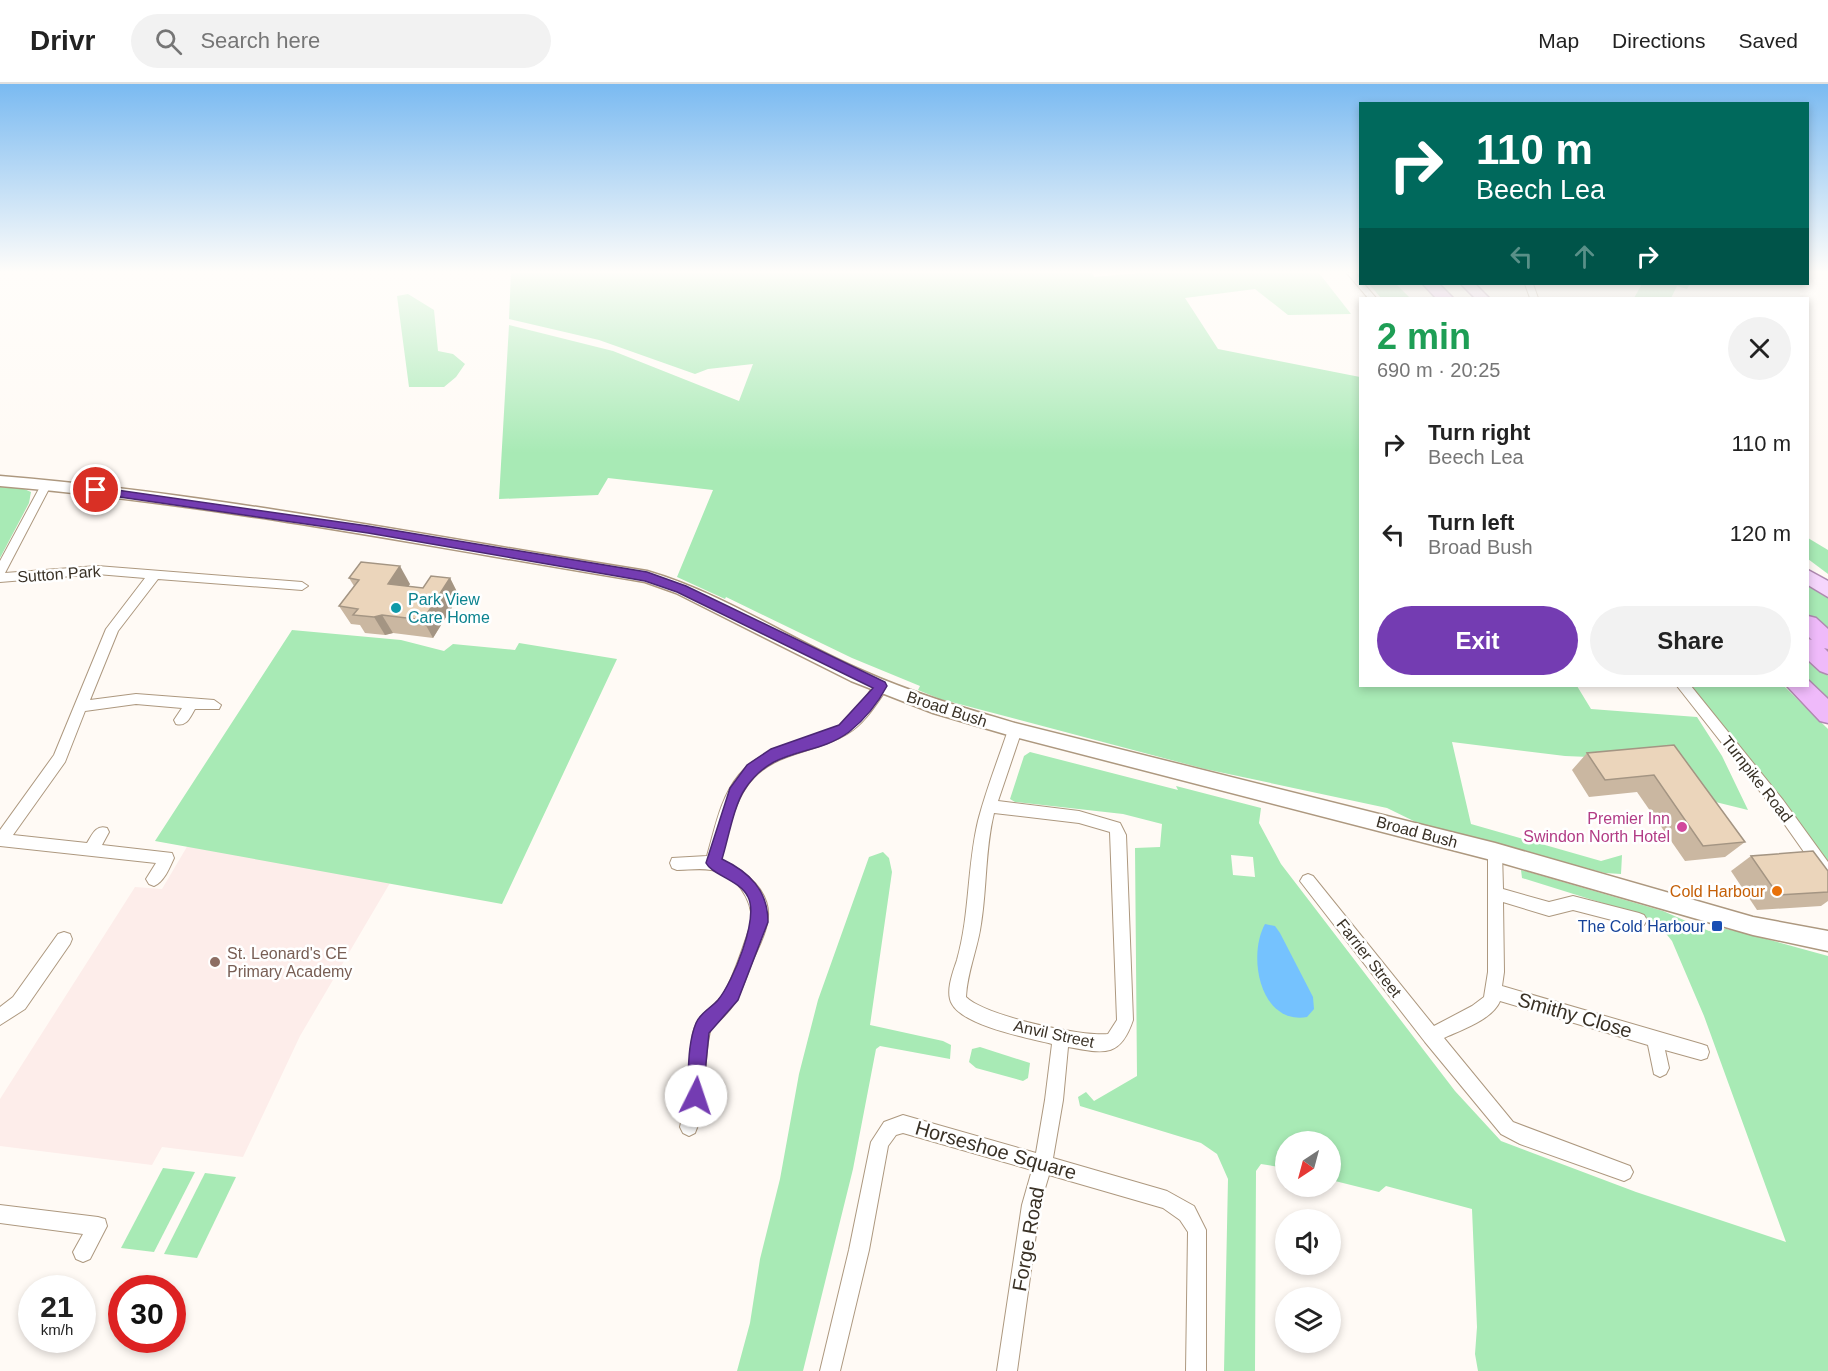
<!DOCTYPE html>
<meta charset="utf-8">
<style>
:root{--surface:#fff;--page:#f2f2f2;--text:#222;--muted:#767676;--line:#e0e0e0;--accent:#743cb2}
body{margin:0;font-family:Helvetica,sans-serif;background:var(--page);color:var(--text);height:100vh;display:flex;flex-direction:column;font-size:22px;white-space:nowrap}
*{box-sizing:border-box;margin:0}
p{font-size:20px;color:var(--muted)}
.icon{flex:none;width:33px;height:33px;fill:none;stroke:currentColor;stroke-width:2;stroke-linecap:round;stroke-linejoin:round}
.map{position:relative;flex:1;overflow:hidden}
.panel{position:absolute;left:1359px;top:213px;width:450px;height:390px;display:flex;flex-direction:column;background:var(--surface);border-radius:0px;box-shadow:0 3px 9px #0003}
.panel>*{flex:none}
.hud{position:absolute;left:1359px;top:18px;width:450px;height:183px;border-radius:0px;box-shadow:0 3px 9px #0003;background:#00695c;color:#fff;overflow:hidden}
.needle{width:39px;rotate:216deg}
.controls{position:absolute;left:1275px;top:1047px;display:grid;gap:12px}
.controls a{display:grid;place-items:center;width:66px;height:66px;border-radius:50%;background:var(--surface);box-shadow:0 3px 9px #0003;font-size:30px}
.speed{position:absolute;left:18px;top:1191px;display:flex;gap:12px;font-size:30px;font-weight:700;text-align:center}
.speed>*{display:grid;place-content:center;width:78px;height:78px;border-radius:50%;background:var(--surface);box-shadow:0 3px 9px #0003;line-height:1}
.speed small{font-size:15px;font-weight:400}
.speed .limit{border:9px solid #d22;background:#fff;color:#111}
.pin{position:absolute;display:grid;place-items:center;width:51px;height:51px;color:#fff;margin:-26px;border:3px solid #fff;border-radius:50%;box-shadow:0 2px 6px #0007}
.me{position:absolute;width:66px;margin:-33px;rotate:4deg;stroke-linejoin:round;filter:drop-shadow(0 0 4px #0008)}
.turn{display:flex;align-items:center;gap:21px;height:126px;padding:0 18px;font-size:27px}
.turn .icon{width:78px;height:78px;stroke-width:2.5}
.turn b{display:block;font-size:42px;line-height:51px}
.lanes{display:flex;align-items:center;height:57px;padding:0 18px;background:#0003;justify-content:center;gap:30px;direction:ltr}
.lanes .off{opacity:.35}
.round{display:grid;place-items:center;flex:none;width:63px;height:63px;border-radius:32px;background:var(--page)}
.summary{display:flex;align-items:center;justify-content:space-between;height:102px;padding:0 18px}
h1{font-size:36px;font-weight:600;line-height:45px;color:#1e9e55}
.primary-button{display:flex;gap:12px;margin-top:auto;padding:12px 18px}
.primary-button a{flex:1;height:69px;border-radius:36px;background:var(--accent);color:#fff;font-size:24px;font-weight:600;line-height:69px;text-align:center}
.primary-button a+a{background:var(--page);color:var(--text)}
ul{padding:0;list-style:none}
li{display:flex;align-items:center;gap:18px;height:90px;padding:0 18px}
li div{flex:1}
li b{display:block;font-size:22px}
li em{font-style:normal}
header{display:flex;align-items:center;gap:36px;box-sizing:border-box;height:84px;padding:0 30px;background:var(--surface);border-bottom:2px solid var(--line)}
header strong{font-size:28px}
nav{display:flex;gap:33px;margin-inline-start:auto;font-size:21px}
.search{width:420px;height:54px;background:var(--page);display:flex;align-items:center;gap:15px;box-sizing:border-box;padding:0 21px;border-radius:33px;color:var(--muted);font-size:22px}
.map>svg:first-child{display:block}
.education{fill:#fdedea}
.green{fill:#a8eab5;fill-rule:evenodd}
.water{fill:#75c2fe}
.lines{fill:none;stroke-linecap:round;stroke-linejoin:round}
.street-casing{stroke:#ad987f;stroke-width:2}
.secondary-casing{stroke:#ad987f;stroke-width:3}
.primary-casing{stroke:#af8ab0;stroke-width:3}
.highway-casing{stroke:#af8ab0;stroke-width:3}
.street{fill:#fff;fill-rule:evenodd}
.secondary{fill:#fff;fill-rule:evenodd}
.primary{fill:#f5d6fc;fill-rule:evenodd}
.highway{fill:#efbafa;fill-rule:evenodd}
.wall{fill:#cab7a1}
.shaded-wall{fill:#a49583}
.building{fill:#ebd5bb;stroke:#a49583;stroke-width:1.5}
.route{fill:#743cb2;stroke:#4b2774;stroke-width:1.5}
.culture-dot{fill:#0f9aa8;stroke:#fff;stroke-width:2}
.hotel-dot{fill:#d1479c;stroke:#fff;stroke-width:2}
.food-dot{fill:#e8710a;stroke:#fff;stroke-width:2}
.transit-dot{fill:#1a4fb4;stroke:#fff;stroke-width:2}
.education-dot{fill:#8d6e63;stroke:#fff;stroke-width:2}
.labels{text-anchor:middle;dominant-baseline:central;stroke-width:5;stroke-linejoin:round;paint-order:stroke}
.street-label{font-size:16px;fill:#393126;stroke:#fff}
.culture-label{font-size:16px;fill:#0d838f;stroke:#fff;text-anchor:start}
.hotel-label{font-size:16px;fill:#b23c85;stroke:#fff;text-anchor:end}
.food-label{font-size:16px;fill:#c56008;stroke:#fff;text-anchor:end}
.transit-label{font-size:16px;fill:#164399;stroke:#fff;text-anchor:end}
.education-label{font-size:16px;fill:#785e54;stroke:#fff;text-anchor:start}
.near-street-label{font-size:20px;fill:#393126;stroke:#fff}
</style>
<header>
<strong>Drivr</strong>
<div class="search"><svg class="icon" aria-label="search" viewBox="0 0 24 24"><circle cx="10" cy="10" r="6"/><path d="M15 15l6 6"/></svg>Search here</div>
<nav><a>Map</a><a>Directions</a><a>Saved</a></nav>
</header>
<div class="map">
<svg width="1828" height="1287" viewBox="0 0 1828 1287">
<rect width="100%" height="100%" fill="#fffaf5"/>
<polygon class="education" points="188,761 390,799 300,952 243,1073 162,1063 152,1081 0,1062 0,1015 135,803 162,805"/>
<g class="green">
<polygon points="511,189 1092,189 1094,193 1138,189 1319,189 1351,230 1288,231 1255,205 1185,214 1218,265 1360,293 1360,602 1577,602 1591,625 1697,633 1722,672 1748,726 1683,710 1661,676 1565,672 1452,658 1471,740 1601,777 1622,771 1621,790 1605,789 1426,743 1387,724 1205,685 940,615 918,606 920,602 852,574 726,513 725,515 677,493 713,406 608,394 598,411 499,415 509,241 613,267 739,317 753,280 708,285 695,290 599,256 509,235"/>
<polygon points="1369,200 1396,200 1410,214 1381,214"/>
<polygon points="1642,200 1690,200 1687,205 1677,202 1671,214 1634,214"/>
<polygon points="408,210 434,226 438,267 453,270 465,280 456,293 444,303 409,303 397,212"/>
<polygon points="0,403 22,404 31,408 29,419 0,474"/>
<polygon points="1808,454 1828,466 1828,490 1808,475"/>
<polygon points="1808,499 1828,513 1828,547 1808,531"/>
<polygon points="292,546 401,556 444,567 453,560 515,566 519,559 617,575 502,820 155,757"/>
<polygon points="1808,574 1828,592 1828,618 1808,598"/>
<polygon points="1692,602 1784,602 1828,645 1828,778"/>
<path d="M1030,668L1178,706L1176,702L1261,724L1259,739L1281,780L1455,1007L1501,1057L1636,1108L1786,1158L1704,932L1672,857L1659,841L1644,832L1522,794L1521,786L1663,827L1709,847L1726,845L1745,849L1828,872V1287H1478L1475,1270L1477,1243L1472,1125L1386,1102L1379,1108L1331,1096L1330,1058H1286L1285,1084L1261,1080L1256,1087L1255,1287H1224L1228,1095L1217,1070L1201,1059L1080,1022L1078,1013L1086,1008L1094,1017L1137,992L1135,764L1160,763L1162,740L1123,730L1015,718L1010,715L1024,672ZM1231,771L1253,773L1255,793L1233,791Z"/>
<polygon points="883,768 889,774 892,788 870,941 943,957 951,961 950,975 880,962 876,965 853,1085 803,1287 737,1287 750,1239 760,1175 780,1095 799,990 818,916 869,773"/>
<polygon points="980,963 1030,979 1028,994 1023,997 976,984 969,978 972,965"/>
<polygon points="163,1084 195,1088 154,1168 121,1164"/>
<polygon points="205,1089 236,1093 197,1174 164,1170"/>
</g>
<path class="water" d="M1265,840L1275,842L1280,849L1313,913L1314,925L1307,933C1260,941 1247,872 1265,840Z"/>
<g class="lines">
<defs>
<g id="street">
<polygon points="1347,189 1356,189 1360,195 1360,200 1364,200 1376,214 1368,214"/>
<polygon points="1525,200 1533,200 1538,214 1530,214"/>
<path d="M46,398L51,401L5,489L97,482L302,498L308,502L302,506L158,495L118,547L90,616L136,610L214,616L221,621L219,625H195C190,633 187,643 176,640L174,636L182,624L136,620L85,627L65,678L13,751L87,759C92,751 96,740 107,744L109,748L102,761L172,769L174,774C170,783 164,798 154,802L149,800L146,795L156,779L0,762V746L54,671L106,545L145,494L97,490L0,498V477L41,401Z"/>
<path d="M881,597L888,602L886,606C875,622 864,640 847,650C813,671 771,667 747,702C732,723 728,751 721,776C745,786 774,809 767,839C765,852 757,866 752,878C740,910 738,922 711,944C701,978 710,1015 695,1049L689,1052L683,1049L680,1043L687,1012L693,949C699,927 712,927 724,909C736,888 743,861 752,838C752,815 736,789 711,786C700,784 688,786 677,786L672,784L670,779L672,774L707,772C715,745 720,714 739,691C765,659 804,662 837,643C854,632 865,615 876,598Z"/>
<polygon points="1677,602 1691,602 1783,716 1828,778 1828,797 1823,795 1773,724"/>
<path d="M1015,641L1020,642L1022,646L998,717L1079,727L1120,739L1126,751L1133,936C1120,975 1103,969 1068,963L1063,1016L1053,1074L1167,1107L1194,1122L1206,1146V1287H1186L1188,1148L1180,1136L1163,1124L1049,1091L1040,1121L1017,1287H997L1022,1121L1032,1086L903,1049L896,1051L888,1062L869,1166L840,1287H820L849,1166L871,1058L884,1038L903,1031L1036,1069L1045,1016L1052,960C1028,954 964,942 952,920C945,908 953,888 957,876C970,830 967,783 978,737C986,706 998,676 1008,646L1010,642ZM994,729L1079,739L1110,748L1117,936L1108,950C1082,953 985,932 966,913C967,888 978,864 981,840C987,803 985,765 994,729Z"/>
<path d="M1495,762L1500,763L1502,768L1503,805L1549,818L1573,812L1639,829L1644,831L1647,836L1644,841L1639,843L1573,826L1549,832L1503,818L1504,888L1502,902L1701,960L1707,962L1709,968L1707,974L1701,976L1665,966L1669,984L1666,990L1660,993L1654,990L1648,961L1500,917C1492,936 1461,946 1444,954L1513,1038L1630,1082L1633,1088L1630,1094L1624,1097L1520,1060L1501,1050L1425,958L1300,797L1303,792L1308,790L1313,792L1434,942L1472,922L1484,913L1488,888V768L1490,763Z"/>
<polygon points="64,848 70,850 72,855 70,860 25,925 0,941 0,923 13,913 58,850"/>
<polygon points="0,1121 98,1133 105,1135 107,1142 90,1175 83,1178 76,1175 73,1168 83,1150 0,1139"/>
</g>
<path id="secondary" d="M0,392C217,410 432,453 647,487C723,509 791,556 863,587C912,609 964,624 1015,639L1495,759L1753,833L1828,847V867L1753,851L1495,777L1015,653L933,629L851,597L676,509L645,498C431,463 216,420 0,402Z"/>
<g id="primary">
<polygon points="1461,200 1475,200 1489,214 1475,214"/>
<polygon points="1808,486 1828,497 1828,513 1808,501"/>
</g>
<g id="highway">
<polygon points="1423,200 1439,200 1453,214 1436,214"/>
<polygon points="1808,532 1816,534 1828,545 1828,565 1824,564 1828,568 1828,590 1820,587 1808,576 1808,555 1812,556 1808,552"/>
<polygon points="1808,596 1828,615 1828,639 1820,637 1787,602 1808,602"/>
</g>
</defs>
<use href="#street" class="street-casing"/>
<use href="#secondary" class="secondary-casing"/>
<use href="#primary" class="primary-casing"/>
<use href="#highway" class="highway-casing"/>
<use href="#street" class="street"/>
<use href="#secondary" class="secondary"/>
<use href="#primary" class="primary"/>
<use href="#highway" class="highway"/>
</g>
<g class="wall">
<polygon points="349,494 410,500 408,502 423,504 450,494 459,512 433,554 393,549 385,551 365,549 360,541 351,540 339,522 354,502"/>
<polygon points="1674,661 1745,758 1725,773 1685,777 1637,708 1589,713 1572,686 1587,669"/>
<polygon points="1751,772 1828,787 1828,817 1821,822 1757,826 1731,787"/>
</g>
<g class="shaded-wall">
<polygon points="400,482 410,500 398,518 388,500"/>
<polygon points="450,494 459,512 433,554 423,536"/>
<polygon points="382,531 393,549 385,551 374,533"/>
</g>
<g class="building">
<polygon points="361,478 400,482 388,500 423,504 431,492 450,494 423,536 382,531 374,533 353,531 358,525 339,522 359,496 349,494"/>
<polygon points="1674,661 1745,758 1703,762 1654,691 1605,696 1587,669"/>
<polygon points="1813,767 1828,787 1828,808 1778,811 1751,772"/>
</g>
<linearGradient id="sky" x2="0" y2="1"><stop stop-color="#7abaf1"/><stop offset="0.51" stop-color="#fffdfa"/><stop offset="1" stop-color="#fffdfa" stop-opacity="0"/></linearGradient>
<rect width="1828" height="369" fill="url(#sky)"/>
<path class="route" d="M96,403L368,442L647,488L686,502L885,598L887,602C878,619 864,636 849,648C814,674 774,661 745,705C734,721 728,756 722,775C749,788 768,806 768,838L738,916L709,949L702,1019L696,1021L690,1019L687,1012C689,989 687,961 696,939C700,929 711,924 718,916C733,898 759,834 748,813C740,796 712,791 706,779L730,704L747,681L771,665L839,641L873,604L677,508L645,497L368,449L92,409L90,406Z"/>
<circle class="culture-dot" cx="396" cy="524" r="6"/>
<circle class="hotel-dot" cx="1682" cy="743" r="6"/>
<circle class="food-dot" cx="1777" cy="807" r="6"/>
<rect class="transit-dot" x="1711" y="836" width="12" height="12" rx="3"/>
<circle class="education-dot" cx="215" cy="878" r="6"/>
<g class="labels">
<g class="street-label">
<text transform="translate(59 490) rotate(-4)">Sutton Park</text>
<text transform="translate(947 625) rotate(18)">Broad Bush</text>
<text transform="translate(1757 695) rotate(52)">Turnpike Road</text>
<text transform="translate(1417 748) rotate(15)">Broad Bush</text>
<text transform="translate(1369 874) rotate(52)">Farrier Street</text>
<text transform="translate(1054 950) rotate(12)">Anvil Street</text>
</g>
<g class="culture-label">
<text x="408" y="515">Park View<tspan x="408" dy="18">Care Home</tspan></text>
</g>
<g class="hotel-label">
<text x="1670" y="734">Premier Inn<tspan x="1670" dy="18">Swindon North Hotel</tspan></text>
</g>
<g class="food-label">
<text x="1765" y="807">Cold Harbour</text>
</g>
<g class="transit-label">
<text x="1705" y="842">The Cold Harbour</text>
</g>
<g class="education-label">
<text x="227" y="869">St. Leonard's CE<tspan x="227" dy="18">Primary Academy</tspan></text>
</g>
<g class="near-street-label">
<text transform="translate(1575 931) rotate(16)">Smithy Close</text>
<text transform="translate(996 1066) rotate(16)">Horseshoe Square</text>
<text transform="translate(1028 1155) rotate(-80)">Forge Road</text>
</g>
</g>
</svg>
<div class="controls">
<a><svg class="needle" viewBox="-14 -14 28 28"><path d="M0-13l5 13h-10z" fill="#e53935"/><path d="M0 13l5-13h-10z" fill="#767676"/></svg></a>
<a><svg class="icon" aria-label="sound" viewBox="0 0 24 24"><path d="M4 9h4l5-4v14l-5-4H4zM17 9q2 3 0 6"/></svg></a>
<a><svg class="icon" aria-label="layers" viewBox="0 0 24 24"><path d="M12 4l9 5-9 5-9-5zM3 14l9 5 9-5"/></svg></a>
</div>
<div class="speed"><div>21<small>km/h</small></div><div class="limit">30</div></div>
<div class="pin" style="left:96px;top:406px;background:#d93025"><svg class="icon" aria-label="arrive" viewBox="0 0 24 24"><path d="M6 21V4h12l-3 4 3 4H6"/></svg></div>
<svg class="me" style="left:696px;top:1012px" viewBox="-20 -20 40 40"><circle r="19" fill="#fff"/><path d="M0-13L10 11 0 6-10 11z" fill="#743cb2"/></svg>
<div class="hud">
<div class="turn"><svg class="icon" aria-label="right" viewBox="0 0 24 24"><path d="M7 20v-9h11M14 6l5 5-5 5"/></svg><div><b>110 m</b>Beech Lea</div></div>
<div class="lanes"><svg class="icon off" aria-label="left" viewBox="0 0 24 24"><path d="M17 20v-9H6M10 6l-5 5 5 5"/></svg><svg class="icon off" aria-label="ahead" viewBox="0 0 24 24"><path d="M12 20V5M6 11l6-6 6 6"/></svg><svg class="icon" aria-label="right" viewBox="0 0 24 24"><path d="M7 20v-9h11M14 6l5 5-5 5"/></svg></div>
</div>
<section class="panel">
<div class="summary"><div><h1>2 min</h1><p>690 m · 20:25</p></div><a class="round"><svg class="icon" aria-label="close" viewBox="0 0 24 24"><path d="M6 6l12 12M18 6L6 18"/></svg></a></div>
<ul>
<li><svg class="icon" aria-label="right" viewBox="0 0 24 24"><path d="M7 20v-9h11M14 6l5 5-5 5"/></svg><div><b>Turn right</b><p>Beech Lea</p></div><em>110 m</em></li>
<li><svg class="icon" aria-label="left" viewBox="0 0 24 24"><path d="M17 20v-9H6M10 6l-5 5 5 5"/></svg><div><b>Turn left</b><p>Broad Bush</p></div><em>120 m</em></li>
</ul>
<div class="primary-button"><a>Exit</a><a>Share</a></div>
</section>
</div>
